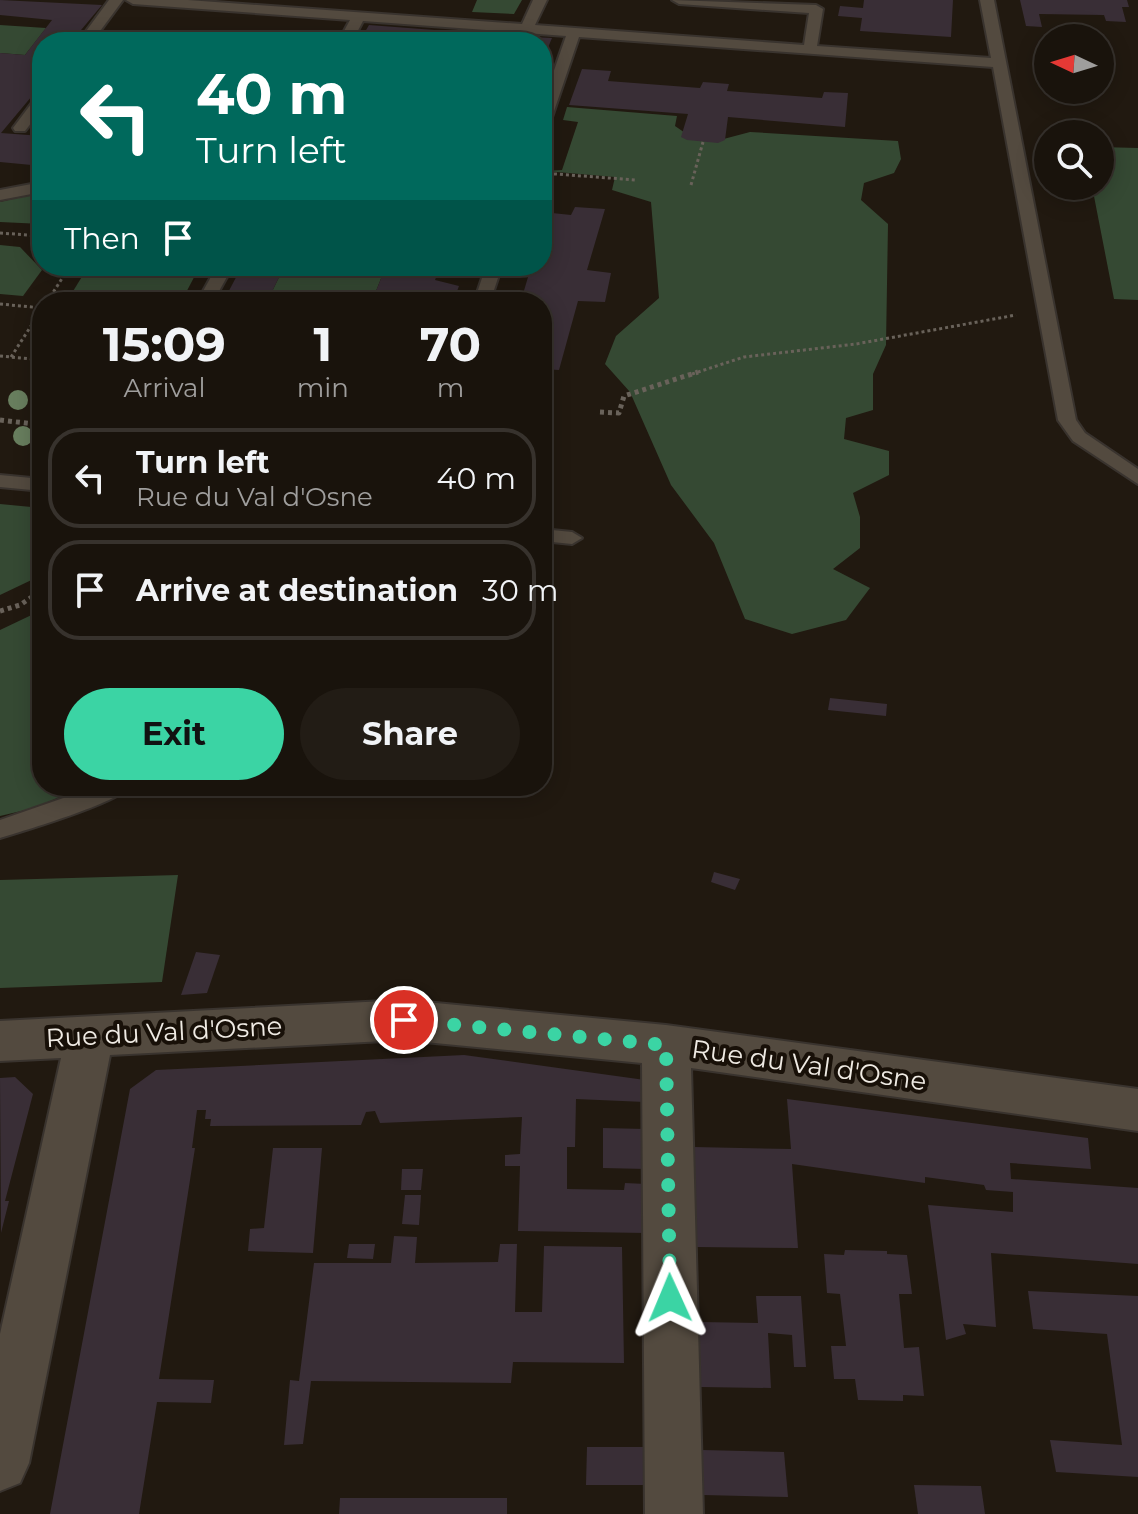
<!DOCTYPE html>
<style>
:root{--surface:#19130c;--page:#221c15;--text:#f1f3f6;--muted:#9f9e9d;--line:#37322d;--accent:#3bd4a4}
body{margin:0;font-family:Montserrat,sans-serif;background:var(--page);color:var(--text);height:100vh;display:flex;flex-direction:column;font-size:30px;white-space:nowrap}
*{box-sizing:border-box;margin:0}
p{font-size:26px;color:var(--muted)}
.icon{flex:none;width:44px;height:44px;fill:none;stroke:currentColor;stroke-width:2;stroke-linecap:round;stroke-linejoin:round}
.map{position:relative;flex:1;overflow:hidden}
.sheet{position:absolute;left:32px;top:292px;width:520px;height:504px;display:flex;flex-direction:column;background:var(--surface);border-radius:32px;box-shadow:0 4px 20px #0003,0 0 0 2px var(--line)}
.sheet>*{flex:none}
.guide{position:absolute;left:32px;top:32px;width:520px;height:244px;border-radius:32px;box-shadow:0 4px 20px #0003,0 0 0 2px var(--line);background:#00695c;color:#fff;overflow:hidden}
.needle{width:52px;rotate:274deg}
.tools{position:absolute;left:1034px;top:24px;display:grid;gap:16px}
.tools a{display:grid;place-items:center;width:80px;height:80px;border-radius:50%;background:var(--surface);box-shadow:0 4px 20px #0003,0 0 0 2px var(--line);font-size:40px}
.pin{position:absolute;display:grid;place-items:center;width:68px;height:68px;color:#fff;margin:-34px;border:4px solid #fff;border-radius:50%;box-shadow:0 2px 8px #0007}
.me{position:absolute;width:88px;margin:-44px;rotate:359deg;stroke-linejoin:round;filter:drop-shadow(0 0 6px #0008)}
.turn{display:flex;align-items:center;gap:28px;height:168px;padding:0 32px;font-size:36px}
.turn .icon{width:104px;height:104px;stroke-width:2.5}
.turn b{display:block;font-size:56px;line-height:68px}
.then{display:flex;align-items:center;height:76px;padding:0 32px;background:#0003;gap:16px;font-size:30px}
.eta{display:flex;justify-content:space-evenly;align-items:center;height:136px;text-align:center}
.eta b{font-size:48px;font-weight:700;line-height:56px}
.primary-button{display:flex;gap:16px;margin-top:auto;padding:16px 32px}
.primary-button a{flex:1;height:92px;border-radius:48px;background:var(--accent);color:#111;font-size:32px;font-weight:700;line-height:92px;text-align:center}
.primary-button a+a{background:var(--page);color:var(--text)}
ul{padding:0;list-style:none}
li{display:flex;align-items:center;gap:24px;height:100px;margin:0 16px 12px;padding:0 16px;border:4px solid var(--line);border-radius:32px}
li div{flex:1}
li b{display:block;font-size:30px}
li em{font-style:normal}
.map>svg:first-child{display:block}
.green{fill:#354933}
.building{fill:#392e36}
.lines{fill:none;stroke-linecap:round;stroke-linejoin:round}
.service-casing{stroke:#39332e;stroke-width:4}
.minor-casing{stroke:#39332e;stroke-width:4}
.path-far1{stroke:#69625a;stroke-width:3;stroke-dasharray:3 3;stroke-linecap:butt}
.path{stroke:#69625a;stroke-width:5;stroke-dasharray:4 4;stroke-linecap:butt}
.service{fill:#534a3f;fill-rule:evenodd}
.minor{fill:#534a3f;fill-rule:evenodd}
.tree{fill:#687e5e}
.route{stroke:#3bd4a4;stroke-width:14;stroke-dasharray:0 25.2}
.labels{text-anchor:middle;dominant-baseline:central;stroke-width:8;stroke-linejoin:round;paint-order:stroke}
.street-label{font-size:26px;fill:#efeae3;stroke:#181008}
</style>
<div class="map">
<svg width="1138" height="1514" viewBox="0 0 1138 1514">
<rect width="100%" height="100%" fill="#211910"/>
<g class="green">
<polygon points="477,0 522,0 514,14 472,12"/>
<polygon points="0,25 46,28 25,55 0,53"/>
<polygon points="567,107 677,116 675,126 691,137 716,141 750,132 898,141 901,159 894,173 864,183 861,200 888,224 886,345 873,374 873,410 846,418 844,439 889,451 889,475 853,493 860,517 860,548 833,569 870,588 846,620 792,634 745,619 714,543 671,485 630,392 605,364 616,336 659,298 651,202 612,190 615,177 545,171 562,170 578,122 563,120"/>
<polygon points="1100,147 1138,148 1138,300 1114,299 1092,186 1100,186"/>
<polygon points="42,192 42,224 0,222 0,202"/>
<polygon points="0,245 20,247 42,270 23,296 0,294"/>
<polygon points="108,266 200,266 181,302 67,301 83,275"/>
<polygon points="296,266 384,271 376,291 409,294 406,302 267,302 282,271 294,272"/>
<polygon points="0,504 42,508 42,575 0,595"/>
<polygon points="42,610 42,786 85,786 34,808 0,816 0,630"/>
<polygon points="178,875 162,982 0,988 0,880"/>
</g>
<g class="building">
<polygon points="0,0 102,5 71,42 42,42 42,84 1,133 42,136 42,166 0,162 0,53 25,55 52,20 0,15"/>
<polygon points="864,0 953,0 951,37 860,31 862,18 838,16 840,6 863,8"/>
<polygon points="1020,0 1127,0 1129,7 1122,7 1126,22 1106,21 1104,15 1039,14 1042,27 1026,26"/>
<polygon points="369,25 512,36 552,38 542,62 542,42 359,42"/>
<polygon points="216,38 234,42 188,42 187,40"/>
<polygon points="582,69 611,71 608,81 700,88 703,82 729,84 727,91 822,98 824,92 848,93 845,127 728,117 725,140 718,143 687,140 681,137 688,114 569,105"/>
<polygon points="575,207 605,209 587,270 611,273 605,302 578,301 559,370 542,369 542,302 523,302 523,294 531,267 542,266 542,245 552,213 571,215"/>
<polygon points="242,266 296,266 294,272 282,271 267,302 223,302"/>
<polygon points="347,266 441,266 435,280 459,286 453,302 406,302 409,294 376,291 384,271"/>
<polygon points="830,698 887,704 886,716 828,710"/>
<polygon points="714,872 740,879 735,890 711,882"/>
<polygon points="196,952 220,955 207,993 181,995"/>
<polygon points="464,1055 645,1080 645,1102 576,1099 575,1147 567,1147 567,1189 624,1190 625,1183 646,1184 646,1233 518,1231 520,1166 505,1166 505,1155 520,1154 522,1117 380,1123 375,1111 366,1112 361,1125 210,1126 211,1119 205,1119 206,1110 197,1110 192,1148 195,1148 159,1379 214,1380 211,1403 157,1402 139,1514 50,1514 130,1089 156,1070"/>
<polygon points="15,1077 33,1094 5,1201 9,1201 1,1233 0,1078"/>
<polygon points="787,1099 1088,1138 1091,1169 1010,1163 1011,1179 1138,1188 1138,1264 991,1253 996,1327 963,1324 966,1334 946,1340 928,1205 1013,1212 1013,1192 986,1190 984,1185 925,1177 925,1183 792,1164 798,1248 696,1247 694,1147 791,1149"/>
<polygon points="603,1128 645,1129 646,1169 603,1168"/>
<polygon points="273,1148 322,1148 313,1253 248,1251 250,1229 264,1228"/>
<polygon points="402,1169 423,1169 421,1190 401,1190"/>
<polygon points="405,1195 421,1195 419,1225 402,1224"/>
<polygon points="394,1236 417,1237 415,1263 498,1262 500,1244 517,1244 515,1312 542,1312 544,1246 622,1247 624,1363 513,1362 511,1383 311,1381 303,1444 284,1445 290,1380 299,1381 314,1263 391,1263"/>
<polygon points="349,1244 375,1244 373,1259 347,1258"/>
<polygon points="845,1250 887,1251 887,1254 907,1255 912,1294 899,1294 904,1348 919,1347 924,1396 903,1395 903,1401 858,1400 855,1379 834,1379 831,1346 846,1346 840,1294 827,1293 824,1254 844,1255"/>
<polygon points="1028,1291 1138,1296 1138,1477 1056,1472 1050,1440 1122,1445 1107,1334 1033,1329"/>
<polygon points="756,1296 801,1296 806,1367 794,1367 792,1335 768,1333 771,1388 701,1387 699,1322 758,1323"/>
<polygon points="587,1447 648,1447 649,1485 586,1485"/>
<polygon points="702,1450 784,1452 788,1497 703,1495"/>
<polygon points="914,1485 981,1486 985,1514 918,1514"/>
<polygon points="340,1498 507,1498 507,1514 339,1514"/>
</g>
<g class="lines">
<defs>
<g id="service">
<polygon points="109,0 123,0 92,42 78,42"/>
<polygon points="126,0 188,0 522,24 533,0 547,0 535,25 804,45 809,13 679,4 672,0 816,5 823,9 817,46 991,58 980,0 994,0 1076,420 1085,433 1138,469 1138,484 1073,441 1058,420 993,67 579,37 549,126 542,130 542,105 566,36 363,21 352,42 338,42 350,20 133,4"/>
<polygon points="42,95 42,109 25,131 15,131 13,128 37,96"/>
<polygon points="42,182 42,192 0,200 0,190"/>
<polygon points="217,266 233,266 213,302 197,302"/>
<polygon points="486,266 502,266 490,302 474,302"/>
<polygon points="0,475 42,479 42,491 0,487"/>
<polygon points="542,529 572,532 582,538 572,544 542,541"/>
<path d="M98,786H130C121,802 23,831 0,838V820Z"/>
</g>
<polygon id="minor" points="404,1000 666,1025 1138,1089 1138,1131 691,1068 703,1514 645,1514 642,1063 404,1040 110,1055 29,1463 20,1483 0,1491 0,1334 61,1058 0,1061 0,1021"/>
</defs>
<use href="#service" class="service-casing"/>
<use href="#minor" class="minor-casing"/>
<g class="path-far1">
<polyline points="542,173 636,180"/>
<polyline points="691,185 703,142"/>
<polyline points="0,233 42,236"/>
<polyline points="47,302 70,266"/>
<polyline points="0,304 42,308"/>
<polyline points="0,356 42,360"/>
<polyline points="11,357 42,309"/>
<polyline points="692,374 744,357 856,344 1016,315"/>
</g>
<g class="path">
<polyline points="600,412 619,413 624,396 698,372"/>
<polyline points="0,420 34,424 42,413"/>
<polyline points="0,611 20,605 42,590"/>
</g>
<use href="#service" class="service"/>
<use href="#minor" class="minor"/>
</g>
<g class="tree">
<circle cx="18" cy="400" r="10"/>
<circle cx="23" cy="436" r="10"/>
</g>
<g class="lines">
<polyline class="route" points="404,1020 666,1045 670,1298"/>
</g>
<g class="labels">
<g class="street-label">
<text transform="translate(164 1032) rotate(-3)">Rue du Val d'Osne</text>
<text transform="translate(809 1065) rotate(8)">Rue du Val d'Osne</text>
</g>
</g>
</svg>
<div class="tools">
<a><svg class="needle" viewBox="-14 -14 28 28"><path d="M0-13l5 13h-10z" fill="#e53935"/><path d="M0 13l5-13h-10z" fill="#9f9e9d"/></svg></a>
<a><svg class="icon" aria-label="search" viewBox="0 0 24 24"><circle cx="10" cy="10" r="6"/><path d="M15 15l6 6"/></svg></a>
</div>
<div class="pin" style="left:404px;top:1020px;background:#d93025"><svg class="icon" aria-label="arrive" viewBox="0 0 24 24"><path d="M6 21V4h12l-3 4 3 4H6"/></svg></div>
<svg class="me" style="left:670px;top:1298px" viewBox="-20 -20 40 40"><path d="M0-17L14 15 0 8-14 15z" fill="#3bd4a4" stroke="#fff" stroke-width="4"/></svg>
<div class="guide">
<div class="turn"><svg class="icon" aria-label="left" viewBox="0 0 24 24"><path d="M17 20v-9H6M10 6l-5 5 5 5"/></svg><div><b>40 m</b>Turn left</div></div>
<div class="then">Then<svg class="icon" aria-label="arrive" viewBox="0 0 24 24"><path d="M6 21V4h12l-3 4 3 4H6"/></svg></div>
</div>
<section class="sheet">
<div class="eta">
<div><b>15:09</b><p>Arrival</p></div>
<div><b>1</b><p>min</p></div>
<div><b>70</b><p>m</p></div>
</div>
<ul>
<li><svg class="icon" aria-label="left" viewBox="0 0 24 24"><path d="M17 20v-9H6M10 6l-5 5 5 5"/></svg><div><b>Turn left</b><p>Rue du Val d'Osne</p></div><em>40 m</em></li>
<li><svg class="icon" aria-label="arrive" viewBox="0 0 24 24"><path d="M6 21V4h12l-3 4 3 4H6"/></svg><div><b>Arrive at destination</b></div><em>30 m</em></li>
</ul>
<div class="primary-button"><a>Exit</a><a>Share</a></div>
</section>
</div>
